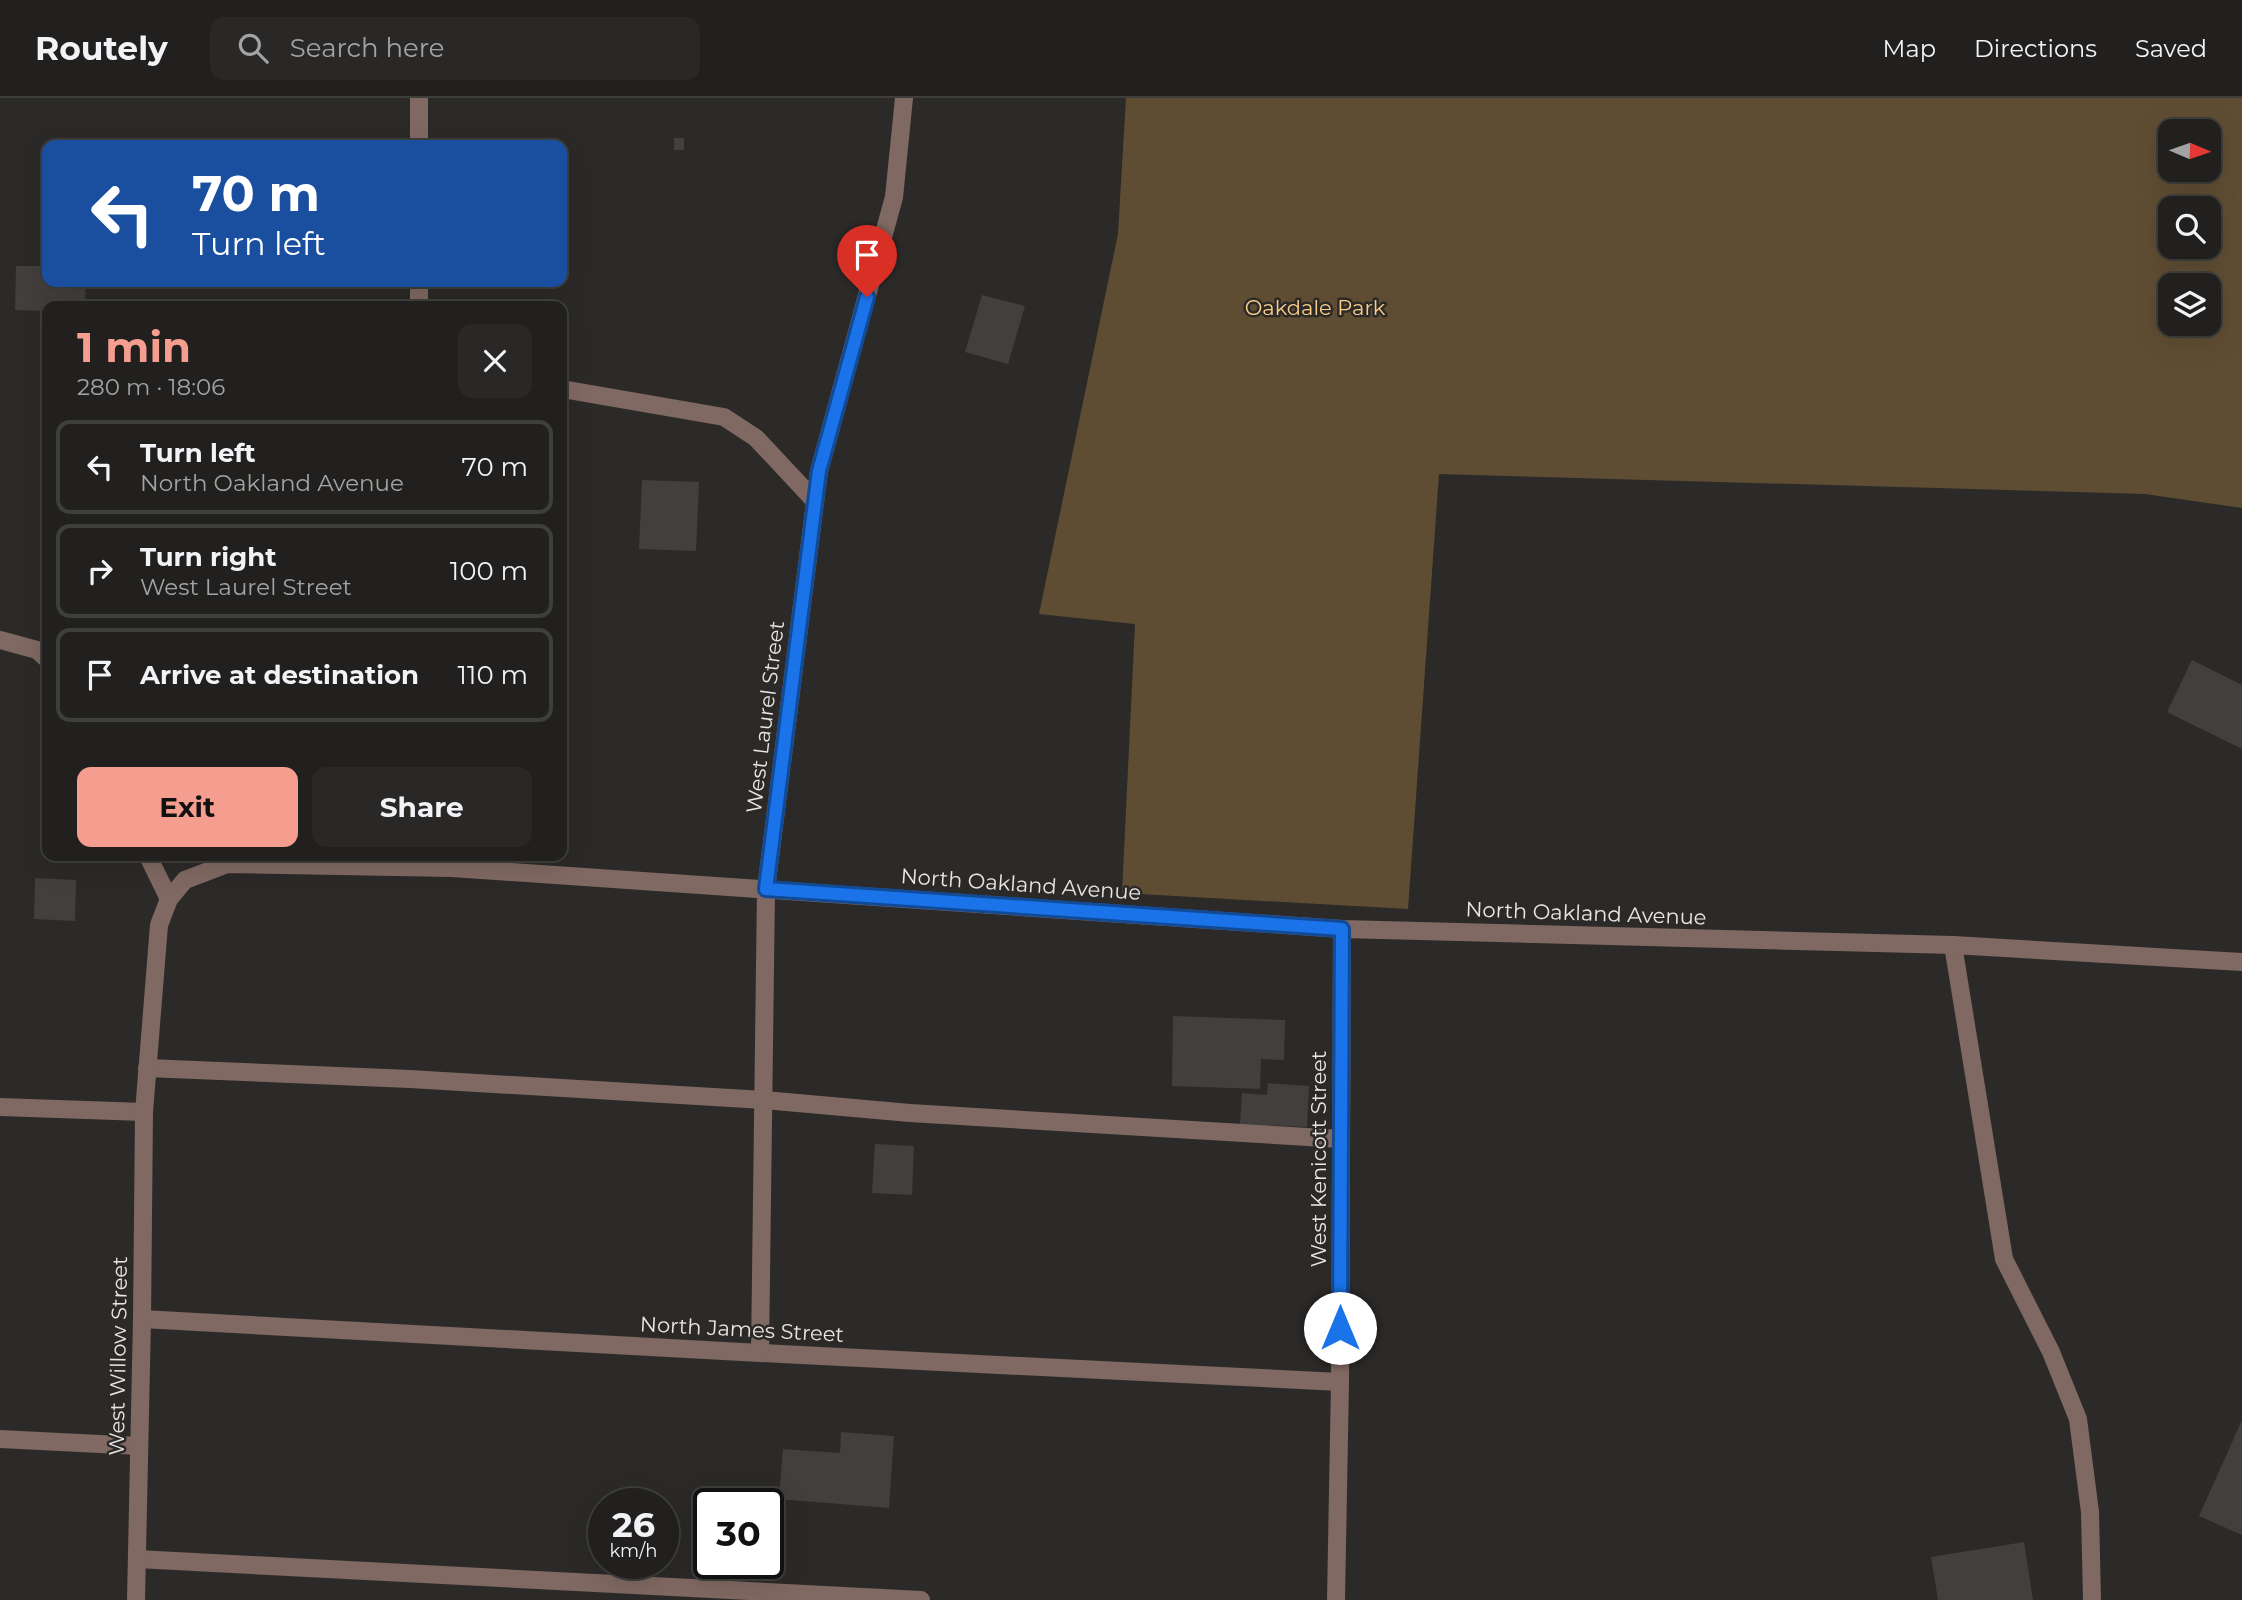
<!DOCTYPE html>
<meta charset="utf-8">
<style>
:root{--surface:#21201e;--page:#292827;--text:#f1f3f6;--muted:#a2a3a4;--line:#3e3e3c;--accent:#f59d8e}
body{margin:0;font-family:Montserrat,sans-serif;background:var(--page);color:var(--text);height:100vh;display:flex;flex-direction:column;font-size:26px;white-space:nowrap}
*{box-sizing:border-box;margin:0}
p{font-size:23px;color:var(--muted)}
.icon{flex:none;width:38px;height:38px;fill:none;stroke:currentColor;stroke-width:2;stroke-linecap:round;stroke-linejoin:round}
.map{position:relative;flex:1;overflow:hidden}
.details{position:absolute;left:42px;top:203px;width:525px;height:560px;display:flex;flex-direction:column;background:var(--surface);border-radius:14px;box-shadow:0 7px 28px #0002,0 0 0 2px var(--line)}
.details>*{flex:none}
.banner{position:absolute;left:42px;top:42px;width:525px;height:147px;border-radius:14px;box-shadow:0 7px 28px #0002,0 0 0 2px var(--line);background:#1a4fa0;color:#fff;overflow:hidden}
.needle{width:46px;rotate:92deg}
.fabs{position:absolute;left:2158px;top:21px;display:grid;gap:14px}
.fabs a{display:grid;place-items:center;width:63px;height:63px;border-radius:14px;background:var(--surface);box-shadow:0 7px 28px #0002,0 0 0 2px var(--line);font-size:35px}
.speed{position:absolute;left:588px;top:1390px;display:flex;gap:14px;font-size:35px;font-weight:700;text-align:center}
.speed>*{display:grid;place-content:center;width:91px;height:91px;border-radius:50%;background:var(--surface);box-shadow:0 7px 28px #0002,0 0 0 2px var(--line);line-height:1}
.speed small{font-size:18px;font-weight:400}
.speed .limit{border:4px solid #111;border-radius:10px;background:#fff;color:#111}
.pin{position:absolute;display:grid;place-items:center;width:60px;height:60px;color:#fff;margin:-72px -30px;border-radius:50% 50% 50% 0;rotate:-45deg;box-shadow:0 0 7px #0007}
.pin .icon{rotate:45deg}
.me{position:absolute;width:77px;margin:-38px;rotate:0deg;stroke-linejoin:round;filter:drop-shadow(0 0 5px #0008)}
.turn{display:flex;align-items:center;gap:24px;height:147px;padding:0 35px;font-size:32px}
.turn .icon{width:91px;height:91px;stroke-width:2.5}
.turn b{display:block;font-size:49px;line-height:60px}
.round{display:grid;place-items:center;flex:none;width:74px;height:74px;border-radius:14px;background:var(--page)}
.head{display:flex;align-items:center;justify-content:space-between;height:119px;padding:0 35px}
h1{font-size:42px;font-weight:700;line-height:52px;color:var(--accent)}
.primary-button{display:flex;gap:14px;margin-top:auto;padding:14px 35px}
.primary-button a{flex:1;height:80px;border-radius:14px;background:var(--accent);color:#111;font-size:28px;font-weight:700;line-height:80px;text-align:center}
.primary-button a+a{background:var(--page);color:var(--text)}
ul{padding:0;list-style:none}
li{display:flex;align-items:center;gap:21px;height:94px;margin:0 14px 10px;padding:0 21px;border:4px solid var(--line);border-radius:14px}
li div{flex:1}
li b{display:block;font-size:26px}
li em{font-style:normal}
header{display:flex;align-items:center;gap:42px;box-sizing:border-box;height:98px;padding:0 35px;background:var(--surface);border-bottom:2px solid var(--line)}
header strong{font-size:33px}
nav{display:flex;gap:38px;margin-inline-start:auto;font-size:24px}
.search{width:490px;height:63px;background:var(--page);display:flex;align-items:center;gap:18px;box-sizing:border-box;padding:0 24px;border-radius:14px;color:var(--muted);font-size:26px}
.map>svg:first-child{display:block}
.green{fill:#5f4d33;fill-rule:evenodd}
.building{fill:#423f3e}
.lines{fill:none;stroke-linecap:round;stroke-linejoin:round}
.minor{stroke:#806962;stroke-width:18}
.route-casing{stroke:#114b97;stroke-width:18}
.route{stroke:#1a73e8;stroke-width:12}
.labels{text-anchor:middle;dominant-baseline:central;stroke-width:5;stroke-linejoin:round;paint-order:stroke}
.park-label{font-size:21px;fill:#fbce88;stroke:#2c2a28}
.street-label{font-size:21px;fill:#e8e7e5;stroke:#2c2a28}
</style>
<header>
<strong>Routely</strong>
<div class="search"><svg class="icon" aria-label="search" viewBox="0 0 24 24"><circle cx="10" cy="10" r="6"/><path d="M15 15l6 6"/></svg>Search here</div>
<nav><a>Map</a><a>Directions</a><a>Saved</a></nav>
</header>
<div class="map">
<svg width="2242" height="1502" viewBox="0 0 2242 1502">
<rect width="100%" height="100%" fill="#2c2a28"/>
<path class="green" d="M1126,0H2242V410L2145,396L1439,376L1408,811L1122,795L1135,526L1039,516L1118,136ZM2170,33H2208V72H2170ZM2170,110H2208V149H2170ZM2170,187H2208V226H2170Z"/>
<g class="building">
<rect x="674" y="40" width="10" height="12"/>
<polygon points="16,168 47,168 47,184 86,184 85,208 47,208 47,213 15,212"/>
<polygon points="982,197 1025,208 1008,266 965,254"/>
<polygon points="251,204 291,206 291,208 251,208"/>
<polygon points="642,382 699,384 696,453 639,451"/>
<polygon points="2192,562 2242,587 2242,651 2167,614"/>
<polygon points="562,612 567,612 564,673 562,672"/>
<polygon points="35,780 76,782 75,823 34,821"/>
<polygon points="1173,918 1285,922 1284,962 1261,961 1260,991 1172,988"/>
<polygon points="1268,985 1309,988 1307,1029 1240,1026 1242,995 1267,997"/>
<polygon points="875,1046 914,1048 912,1097 872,1095"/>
<polygon points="2242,1322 2242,1437 2199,1418"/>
<polygon points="841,1334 894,1338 889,1410 779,1401 783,1351 840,1355"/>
<polygon points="2024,1444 2033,1502 1938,1502 1931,1459"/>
</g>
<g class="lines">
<g class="minor">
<polyline points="419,47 419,0"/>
<polyline points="419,184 419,208"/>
<polyline points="562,291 724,319 756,340 815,403"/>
<polyline points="0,542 37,552 47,561"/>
<polyline points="148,758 169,801"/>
<polyline points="1953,847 2004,1161 2051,1254 2078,1321 2090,1414 2092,1502"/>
<polyline points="147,970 410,981 764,1002 910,1015 1341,1041"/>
<polyline points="0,1009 144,1014"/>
<polyline points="142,1221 760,1255 1340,1284"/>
<polyline points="760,1255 766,791 819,373 894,99 904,0"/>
<polyline points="0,1341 139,1348"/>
<polyline points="137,1461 921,1502"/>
<polyline points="136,1502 142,1221 144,1014 159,827 169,801 185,782 227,766 452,770 1342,831 1953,847 2242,864"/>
<polyline points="1336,1502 1340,1284 1342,831"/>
</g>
</g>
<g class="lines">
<defs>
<polyline id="route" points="867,199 819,373 766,791 1342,831 1340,1230"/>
</defs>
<use href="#route" class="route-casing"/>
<use href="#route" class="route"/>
</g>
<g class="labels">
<g class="park-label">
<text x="1315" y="209">Oakdale Park</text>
</g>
<g class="street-label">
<text transform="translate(765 619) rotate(-83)">West Laurel Street</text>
<text transform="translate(1021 786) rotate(4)">North Oakland Avenue</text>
<text transform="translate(1586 815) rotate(2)">North Oakland Avenue</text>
<text transform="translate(1318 1061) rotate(-90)">West Kenicott Street</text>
<text transform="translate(742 1231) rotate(3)">North James Street</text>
<text transform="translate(118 1258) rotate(-89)">West Willow Street</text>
</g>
</g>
</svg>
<div class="fabs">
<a><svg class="needle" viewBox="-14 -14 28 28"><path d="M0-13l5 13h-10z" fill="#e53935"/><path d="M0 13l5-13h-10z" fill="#a2a3a4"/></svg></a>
<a><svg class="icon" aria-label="search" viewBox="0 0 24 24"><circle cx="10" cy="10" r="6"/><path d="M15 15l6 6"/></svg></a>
<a><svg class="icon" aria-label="layers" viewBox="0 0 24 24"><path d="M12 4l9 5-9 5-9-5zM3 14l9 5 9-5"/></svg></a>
</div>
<div class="speed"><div>26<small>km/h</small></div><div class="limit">30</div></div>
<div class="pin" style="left:867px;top:199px;background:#d93025"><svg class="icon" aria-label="arrive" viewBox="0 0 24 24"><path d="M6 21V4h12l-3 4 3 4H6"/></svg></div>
<svg class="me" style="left:1340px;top:1230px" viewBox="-20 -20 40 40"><circle r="19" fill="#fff"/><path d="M0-13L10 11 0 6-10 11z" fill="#1a73e8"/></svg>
<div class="banner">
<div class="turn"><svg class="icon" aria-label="left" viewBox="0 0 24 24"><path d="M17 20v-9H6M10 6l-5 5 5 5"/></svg><div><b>70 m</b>Turn left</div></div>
</div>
<section class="details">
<div class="head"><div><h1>1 min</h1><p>280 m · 18:06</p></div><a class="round"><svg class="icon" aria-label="close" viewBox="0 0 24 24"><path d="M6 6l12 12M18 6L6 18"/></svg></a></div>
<ul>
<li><svg class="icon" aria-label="left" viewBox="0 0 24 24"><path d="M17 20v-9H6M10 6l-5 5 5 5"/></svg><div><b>Turn left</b><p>North Oakland Avenue</p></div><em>70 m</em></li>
<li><svg class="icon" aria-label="right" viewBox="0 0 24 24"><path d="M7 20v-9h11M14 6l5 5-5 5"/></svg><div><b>Turn right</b><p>West Laurel Street</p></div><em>100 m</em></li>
<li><svg class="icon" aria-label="arrive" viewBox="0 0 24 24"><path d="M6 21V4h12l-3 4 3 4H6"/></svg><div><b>Arrive at destination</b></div><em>110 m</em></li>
</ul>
<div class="primary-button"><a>Exit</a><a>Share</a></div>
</section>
</div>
